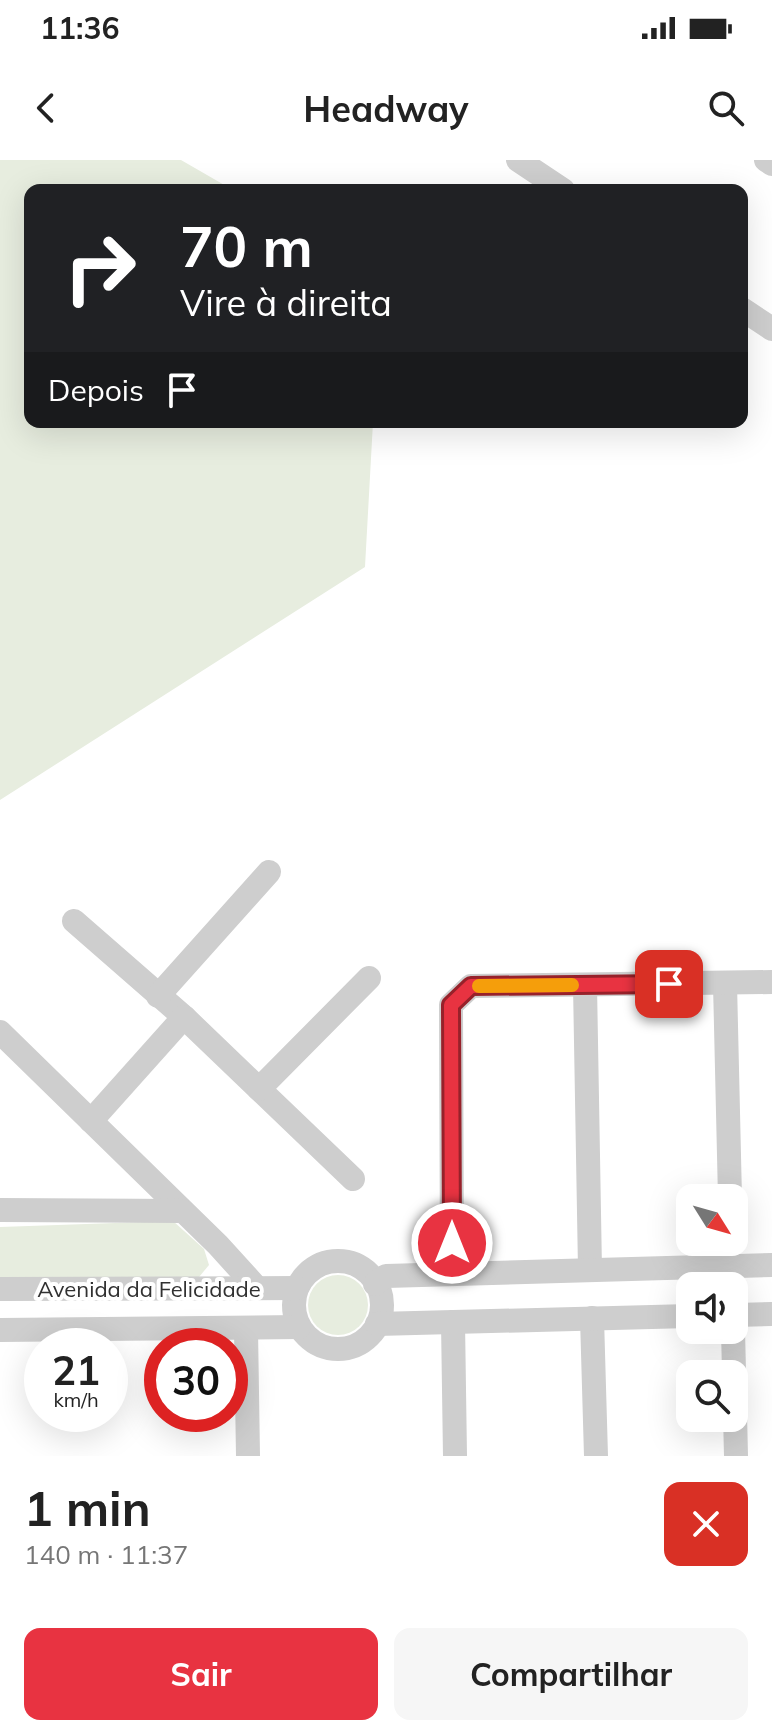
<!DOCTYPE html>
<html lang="pt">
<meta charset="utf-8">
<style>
:root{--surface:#fff;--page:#f6f6f6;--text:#222;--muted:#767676;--accent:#e83341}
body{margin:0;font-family:Mulish,sans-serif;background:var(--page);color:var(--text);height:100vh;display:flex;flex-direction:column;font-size:30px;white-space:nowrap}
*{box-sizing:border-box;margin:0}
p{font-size:26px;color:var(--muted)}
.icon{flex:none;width:44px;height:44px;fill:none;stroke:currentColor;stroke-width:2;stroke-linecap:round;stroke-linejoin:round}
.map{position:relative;height:1296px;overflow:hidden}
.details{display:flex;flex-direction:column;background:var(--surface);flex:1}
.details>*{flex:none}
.top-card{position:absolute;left:24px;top:24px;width:724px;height:244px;border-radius:16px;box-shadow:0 8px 32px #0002;background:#202124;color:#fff;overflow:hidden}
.needle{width:52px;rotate:127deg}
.tools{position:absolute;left:676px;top:1024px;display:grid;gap:16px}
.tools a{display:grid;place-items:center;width:72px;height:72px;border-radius:16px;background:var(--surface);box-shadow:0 8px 32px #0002;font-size:40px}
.speed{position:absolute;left:24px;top:1168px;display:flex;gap:16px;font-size:40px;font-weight:700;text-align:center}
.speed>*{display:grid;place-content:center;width:104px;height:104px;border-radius:50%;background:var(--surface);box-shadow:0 8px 32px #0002;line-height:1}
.speed small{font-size:20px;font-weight:400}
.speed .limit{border:12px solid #d22;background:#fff;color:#111}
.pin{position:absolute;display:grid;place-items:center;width:68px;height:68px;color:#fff;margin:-34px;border-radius:16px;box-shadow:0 4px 12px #0006}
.me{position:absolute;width:88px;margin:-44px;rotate:0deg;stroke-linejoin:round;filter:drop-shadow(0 0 6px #0008)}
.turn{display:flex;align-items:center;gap:28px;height:168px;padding:0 24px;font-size:36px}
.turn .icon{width:104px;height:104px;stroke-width:2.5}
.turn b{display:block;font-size:56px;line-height:68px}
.then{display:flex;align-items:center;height:76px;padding:0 24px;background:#0003;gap:16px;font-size:30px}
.round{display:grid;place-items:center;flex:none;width:84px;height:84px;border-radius:16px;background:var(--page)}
.headline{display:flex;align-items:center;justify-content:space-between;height:136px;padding:0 24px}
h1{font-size:48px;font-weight:700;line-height:60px}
.cta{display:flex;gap:16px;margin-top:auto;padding:16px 24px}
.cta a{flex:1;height:92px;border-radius:16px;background:var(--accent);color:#fff;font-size:32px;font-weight:700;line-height:92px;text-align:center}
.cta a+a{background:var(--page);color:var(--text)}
.status{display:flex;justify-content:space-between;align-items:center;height:56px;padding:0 40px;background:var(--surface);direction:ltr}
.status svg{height:22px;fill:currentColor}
header{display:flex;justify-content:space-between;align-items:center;height:104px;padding:0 24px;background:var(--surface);font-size:36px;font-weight:700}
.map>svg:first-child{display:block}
.green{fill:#e7eddf}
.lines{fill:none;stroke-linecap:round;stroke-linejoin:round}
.minor{stroke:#cecece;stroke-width:24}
.route-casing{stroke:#97212a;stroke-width:20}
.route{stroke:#e83341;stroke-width:14}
.slow{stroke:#f59e0b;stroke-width:14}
.labels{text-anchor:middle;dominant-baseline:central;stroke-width:8;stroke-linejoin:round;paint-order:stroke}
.street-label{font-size:22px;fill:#313131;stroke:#fff}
</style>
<div class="status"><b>11:36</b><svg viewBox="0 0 49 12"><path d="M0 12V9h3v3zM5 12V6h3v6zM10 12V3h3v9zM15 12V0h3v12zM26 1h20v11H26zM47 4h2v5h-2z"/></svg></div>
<header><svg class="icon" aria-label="back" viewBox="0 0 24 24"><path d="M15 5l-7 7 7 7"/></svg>Headway<svg class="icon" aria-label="search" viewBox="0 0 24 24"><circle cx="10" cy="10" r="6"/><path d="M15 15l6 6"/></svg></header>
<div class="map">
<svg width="772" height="1296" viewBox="0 0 772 1296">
<rect width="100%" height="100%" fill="#fff"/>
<g class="green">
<polygon points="0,0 181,0 233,30 30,30 30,262 373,262 365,407 0,640"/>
<polygon points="173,1061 204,1089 209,1105 199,1117 0,1120 0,1067"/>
<circle cx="338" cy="1145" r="30"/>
</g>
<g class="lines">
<g class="minor">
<polyline points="518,0 563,30"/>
<polyline points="766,0 772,4"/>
<polyline points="742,149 772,169"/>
<polyline points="74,761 184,857 353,1019"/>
<polyline points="725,823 730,1038"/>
<polyline points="585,825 590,1109"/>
<polyline points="158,836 269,712"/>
<polyline points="0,872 218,1085 257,1128"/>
<polyline points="259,929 369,818"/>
<polyline points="91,961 184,857"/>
<polyline points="0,1050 182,1051"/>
<circle cx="338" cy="1145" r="44"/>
<polyline points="452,1113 451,845 471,826 772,822"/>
<polyline points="375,1124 386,1116 772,1105"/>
<polyline points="0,1129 297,1128"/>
<polyline points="734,1155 772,1154"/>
<polyline points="592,1158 596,1296"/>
<polyline points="453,1162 455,1296"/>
<polyline points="377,1164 690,1156"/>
<polyline points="246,1169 248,1296"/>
<polyline points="0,1170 299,1167"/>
<polyline points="733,1170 736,1296"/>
</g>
</g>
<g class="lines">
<defs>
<polyline id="route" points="452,1083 451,845 471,826 669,824"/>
</defs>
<use href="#route" class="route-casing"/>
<use href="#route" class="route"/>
<polyline class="slow" points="479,826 572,825"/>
</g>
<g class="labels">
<g class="street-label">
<text x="149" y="1129">Avenida da Felicidade</text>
</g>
</g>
</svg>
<div class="tools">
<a><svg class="needle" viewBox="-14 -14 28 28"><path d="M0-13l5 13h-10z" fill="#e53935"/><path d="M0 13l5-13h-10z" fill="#767676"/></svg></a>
<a><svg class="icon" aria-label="sound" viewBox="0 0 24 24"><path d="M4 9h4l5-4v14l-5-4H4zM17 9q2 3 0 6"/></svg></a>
<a><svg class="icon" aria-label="search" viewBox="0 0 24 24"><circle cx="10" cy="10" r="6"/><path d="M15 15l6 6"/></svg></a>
</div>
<div class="speed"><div>21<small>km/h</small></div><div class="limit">30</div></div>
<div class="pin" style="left:669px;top:824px;background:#d93025"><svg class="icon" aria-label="arrive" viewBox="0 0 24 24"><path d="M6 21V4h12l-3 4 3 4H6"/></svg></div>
<svg class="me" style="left:452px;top:1083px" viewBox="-20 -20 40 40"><circle r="17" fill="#e83341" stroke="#fff" stroke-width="3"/><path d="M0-11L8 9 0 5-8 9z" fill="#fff"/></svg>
<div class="top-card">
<div class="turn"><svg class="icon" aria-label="right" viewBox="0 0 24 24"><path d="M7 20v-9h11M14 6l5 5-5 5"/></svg><div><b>70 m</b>Vire à direita</div></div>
<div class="then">Depois<svg class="icon" aria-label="arrive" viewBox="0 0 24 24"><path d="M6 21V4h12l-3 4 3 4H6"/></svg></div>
</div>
</div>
<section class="details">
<div class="headline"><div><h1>1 min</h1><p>140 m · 11:37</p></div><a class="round" style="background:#d93025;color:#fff"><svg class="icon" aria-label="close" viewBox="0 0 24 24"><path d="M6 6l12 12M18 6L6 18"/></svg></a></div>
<div class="cta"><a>Sair</a><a>Compartilhar</a></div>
</section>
